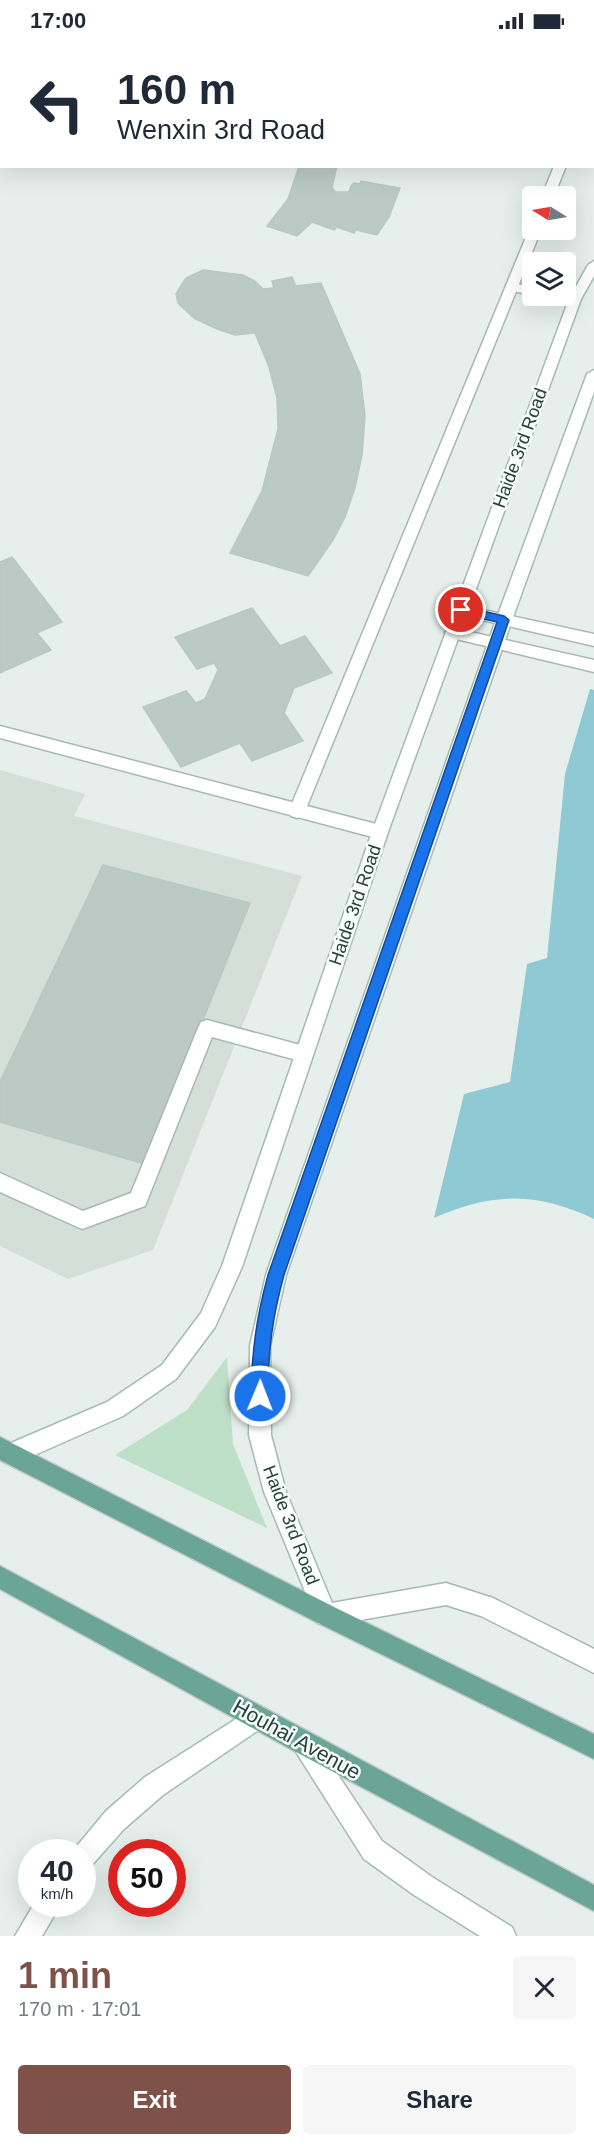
<!DOCTYPE html>
<meta charset="utf-8">
<style>
:root{--surface:#fff;--page:#f6f6f7;--text:#1f2937;--muted:#747a83;--accent:#7f5249}
body{margin:0;font-family:Helvetica,sans-serif;background:var(--page);color:var(--text);height:100vh;display:flex;flex-direction:column;font-size:22px;white-space:nowrap}
*{box-sizing:border-box;margin:0}
p{font-size:20px;color:var(--muted)}
.icon{flex:none;width:33px;height:33px;fill:none;stroke:currentColor;stroke-width:2;stroke-linecap:round;stroke-linejoin:round}
.map{position:relative;height:1894px;overflow:hidden}
.drawer{display:flex;flex-direction:column;background:var(--surface);flex:1}
.drawer>*{flex:none}
.banner{position:absolute;left:0px;top:0px;width:594px;height:126px;box-shadow:0 6px 24px #0002;background:#fff;color:var(--text);overflow:hidden}
.needle{width:39px;rotate:281deg}
.fabs{position:absolute;left:522px;top:144px;display:grid;gap:12px}
.fabs a{display:grid;place-items:center;width:54px;height:54px;border-radius:6px;background:var(--surface);box-shadow:0 6px 24px #0002;font-size:30px}
.speed{position:absolute;left:18px;top:1797px;display:flex;gap:12px;font-size:30px;font-weight:700;text-align:center}
.speed>*{display:grid;place-content:center;width:78px;height:78px;border-radius:50%;background:var(--surface);box-shadow:0 6px 24px #0002;line-height:1}
.speed small{font-size:15px;font-weight:400}
.speed .limit{border:9px solid #d22;background:#fff;color:#111}
.pin{position:absolute;display:grid;place-items:center;width:51px;height:51px;color:#fff;margin:-26px;border:3px solid #fff;border-radius:50%;box-shadow:0 2px 6px #0007}
.me{position:absolute;width:66px;margin:-33px;rotate:1deg;stroke-linejoin:round;filter:drop-shadow(0 0 4px #0008)}
.turn{display:flex;align-items:center;gap:21px;height:126px;padding:0 18px;font-size:27px}
.turn .icon{width:78px;height:78px;stroke-width:2.5}
.turn b{display:block;font-size:42px;line-height:51px}
.round{display:grid;place-items:center;flex:none;width:63px;height:63px;border-radius:6px;background:var(--page)}
.overview{display:flex;align-items:center;justify-content:space-between;height:102px;padding:0 18px}
h1{font-size:36px;font-weight:700;line-height:45px;color:var(--accent)}
.primary-button{display:flex;gap:12px;margin-top:auto;padding:12px 18px}
.primary-button a{flex:1;height:69px;border-radius:6px;background:var(--accent);color:#fff;font-size:24px;font-weight:700;line-height:69px;text-align:center}
.primary-button a+a{background:var(--page);color:var(--text)}
.status{display:flex;justify-content:space-between;align-items:center;height:42px;padding:0 30px;background:var(--surface);direction:ltr}
.status svg{height:16px;fill:currentColor}
.map>svg:first-child{display:block}
.built{fill:#d4dfda}
.green{fill:#bfe0c8}
.water{fill:#8ec9d4}
.building{fill:#bbcac4;stroke:#b8c9c2;stroke-width:1.5}
.lines{fill:none;stroke-linecap:round;stroke-linejoin:round}
.lane-casing{stroke:#a8b8b2;stroke-width:3}
.street-casing{stroke:#a8b8b2;stroke-width:3}
.secondary-casing{stroke:#a4bbb3;stroke-width:3}
.primary-casing{stroke:#c2cac8;stroke-width:3}
.lane{fill:#fff;fill-rule:evenodd}
.street{fill:#fff;fill-rule:evenodd}
.secondary{fill:#fff;fill-rule:evenodd}
.primary{fill:#6aa596;fill-rule:evenodd}
.route{fill:#1a73e8;stroke:#114b97;stroke-width:1.5}
.labels{text-anchor:middle;dominant-baseline:central;stroke-width:5;stroke-linejoin:round;paint-order:stroke}
.street-label{font-size:18px;fill:#24423a;stroke:#f7fbf9}
.near-street-label{font-size:21px;fill:#24423a;stroke:#f7fbf9}
</style>
<div class="status"><b>17:00</b><svg viewBox="0 0 49 12"><path d="M0 12V9h3v3zM5 12V6h3v6zM10 12V3h3v9zM15 12V0h3v12zM26 1h20v11H26zM47 4h2v5h-2z"/></svg></div>
<div class="map">
<svg width="594" height="1894" viewBox="0 0 594 1894">
<rect width="100%" height="100%" fill="#e6efeb"/>
<polygon class="built" points="0,728 85,752 74,774 302,834 153,1208 68,1237 0,1204"/>
<polygon class="green" points="227,1315 233,1402 267,1486 115,1413 187,1368"/>
<path class="water" d="M590,647L594,648V1177C537,1150 491,1150 434,1176L464,1052L510,1040L527,922L547,916L565,732Z"/>
<g class="building">
<polygon points="258,0 359,0 361,2 256,1"/>
<polygon points="0,4 2,4 0,69"/>
<polygon points="299,124 337,124 332,145 335,150 349,150 351,144 354,141 360,142 361,139 400,146 389,175 377,193 356,188 354,191 337,185 334,188 312,180 297,194 267,184 288,157"/>
<polygon points="203,228 243,233 255,239 263,247 274,246 272,239 292,235 296,244 321,241 360,332 365,374 362,413 355,446 345,475 333,498 308,534 230,511 262,449 278,387 277,356 269,325 255,291 235,293 217,287 194,276 178,261 176,252 182,242 186,236"/>
<polygon points="12,515 62,580 37,591 51,608 0,631 0,520"/>
<polygon points="252,566 280,604 305,594 332,631 294,646 284,671 303,699 252,719 240,701 181,725 143,665 186,649 196,661 205,657 218,628 214,621 197,627 175,595"/>
<polygon points="103,823 250,861 145,1122 0,1080 0,1040"/>
</g>
<g class="lines">
<defs>
<g id="lane">
<polygon points="592,33 594,33 592,43"/>
<polygon points="554,124 566,124 554,154 542,154"/>
<polygon points="532,185 532,188 541,188 305,769 303,774 297,776 291,774 289,769 529,188"/>
<polygon points="207,978 304,1004 311,1006 313,1012 311,1018 304,1020 212,995 145,1164 82,1187 0,1150 0,1131 83,1169 131,1151 198,986 201,980"/>
</g>
<g id="street">
<polygon points="512,241 532,245 532,253 508,248 506,245 508,242"/>
<polygon points="566,252 579,254 581,257 575,261 552,257 550,254"/>
<polygon points="461,563 594,592 594,604 456,572 453,568 456,564"/>
<polygon points="453,586 594,618 594,630 448,595 445,591 448,587"/>
<polygon points="0,684 380,783 386,785 388,790 386,795 380,797 0,696"/>
<polygon points="446,1541 493,1556 594,1607 594,1631 481,1574 446,1563 326,1584 318,1581 315,1573 318,1565 326,1562"/>
<polygon points="304,1690 312,1694 382,1799 432,1835 512,1885 516,1894 480,1894 414,1853 364,1817 296,1710 292,1702 296,1694"/>
</g>
<g id="secondary">
<polygon points="594,219 594,234 581,257 388,790 242,1225 215,1285 176,1337 123,1374 12,1423 4,1420 1,1412 4,1404 107,1360 162,1323 201,1271 222,1224 372,790 569,257 588,223"/>
<polygon points="594,328 594,350 512,578 286,1233 270,1304 271,1393 286,1450 337,1573 334,1581 326,1584 318,1581 264,1450 249,1393 250,1304 266,1233 496,578 587,332"/>
<polygon points="258,1663 266,1667 270,1675 266,1683 163,1753 124,1787 91,1824 82,1827 82,1810 72,1810 106,1769 145,1735"/>
<polygon points="34,1862 61,1862 42,1894 15,1894"/>
</g>
<g id="primary">
<polygon points="0,1395 334,1565 594,1692 594,1717 318,1581 0,1418"/>
<polygon points="0,1524 594,1843 594,1869 296,1710 0,1547"/>
</g>
</defs>
<use href="#lane" class="lane-casing"/>
<use href="#street" class="street-casing"/>
<use href="#secondary" class="secondary-casing"/>
<use href="#primary" class="primary-casing"/>
<use href="#lane" class="lane"/>
<use href="#street" class="street"/>
<use href="#secondary" class="secondary"/>
<use href="#primary" class="primary"/>
</g>
<path class="route" d="M461,564L504,574L509,578L284,1233C272,1277 268,1309 268,1354L265,1360L260,1362L254,1360L251,1354C252,1309 256,1277 268,1233L497,580L457,571V565Z"/>
<g class="labels">
<g class="street-label">
<text transform="translate(520 406) rotate(-70)">Haide 3rd Road</text>
<text transform="translate(355 863) rotate(-71)">Haide 3rd Road</text>
<text transform="translate(291 1483) rotate(69)">Haide 3rd Road</text>
</g>
<g class="near-street-label">
<text transform="translate(297 1697) rotate(29)">Houhai Avenue</text>
</g>
</g>
</svg>
<div class="fabs">
<a><svg class="needle" viewBox="-14 -14 28 28"><path d="M0-13l5 13h-10z" fill="#e53935"/><path d="M0 13l5-13h-10z" fill="#747a83"/></svg></a>
<a><svg class="icon" aria-label="layers" viewBox="0 0 24 24"><path d="M12 4l9 5-9 5-9-5zM3 14l9 5 9-5"/></svg></a>
</div>
<div class="speed"><div>40<small>km/h</small></div><div class="limit">50</div></div>
<div class="pin" style="left:461px;top:568px;background:#d93025"><svg class="icon" aria-label="arrive" viewBox="0 0 24 24"><path d="M6 21V4h12l-3 4 3 4H6"/></svg></div>
<svg class="me" style="left:260px;top:1354px" viewBox="-20 -20 40 40"><circle r="17" fill="#1a73e8" stroke="#fff" stroke-width="3"/><path d="M0-11L8 9 0 5-8 9z" fill="#fff"/></svg>
<div class="banner">
<div class="turn"><svg class="icon" aria-label="left" viewBox="0 0 24 24"><path d="M17 20v-9H6M10 6l-5 5 5 5"/></svg><div><b>160 m</b>Wenxin 3rd Road</div></div>
</div>
</div>
<section class="drawer">
<div class="overview"><div><h1>1 min</h1><p>170 m · 17:01</p></div><a class="round"><svg class="icon" aria-label="close" viewBox="0 0 24 24"><path d="M6 6l12 12M18 6L6 18"/></svg></a></div>
<div class="primary-button"><a>Exit</a><a>Share</a></div>
</section>
